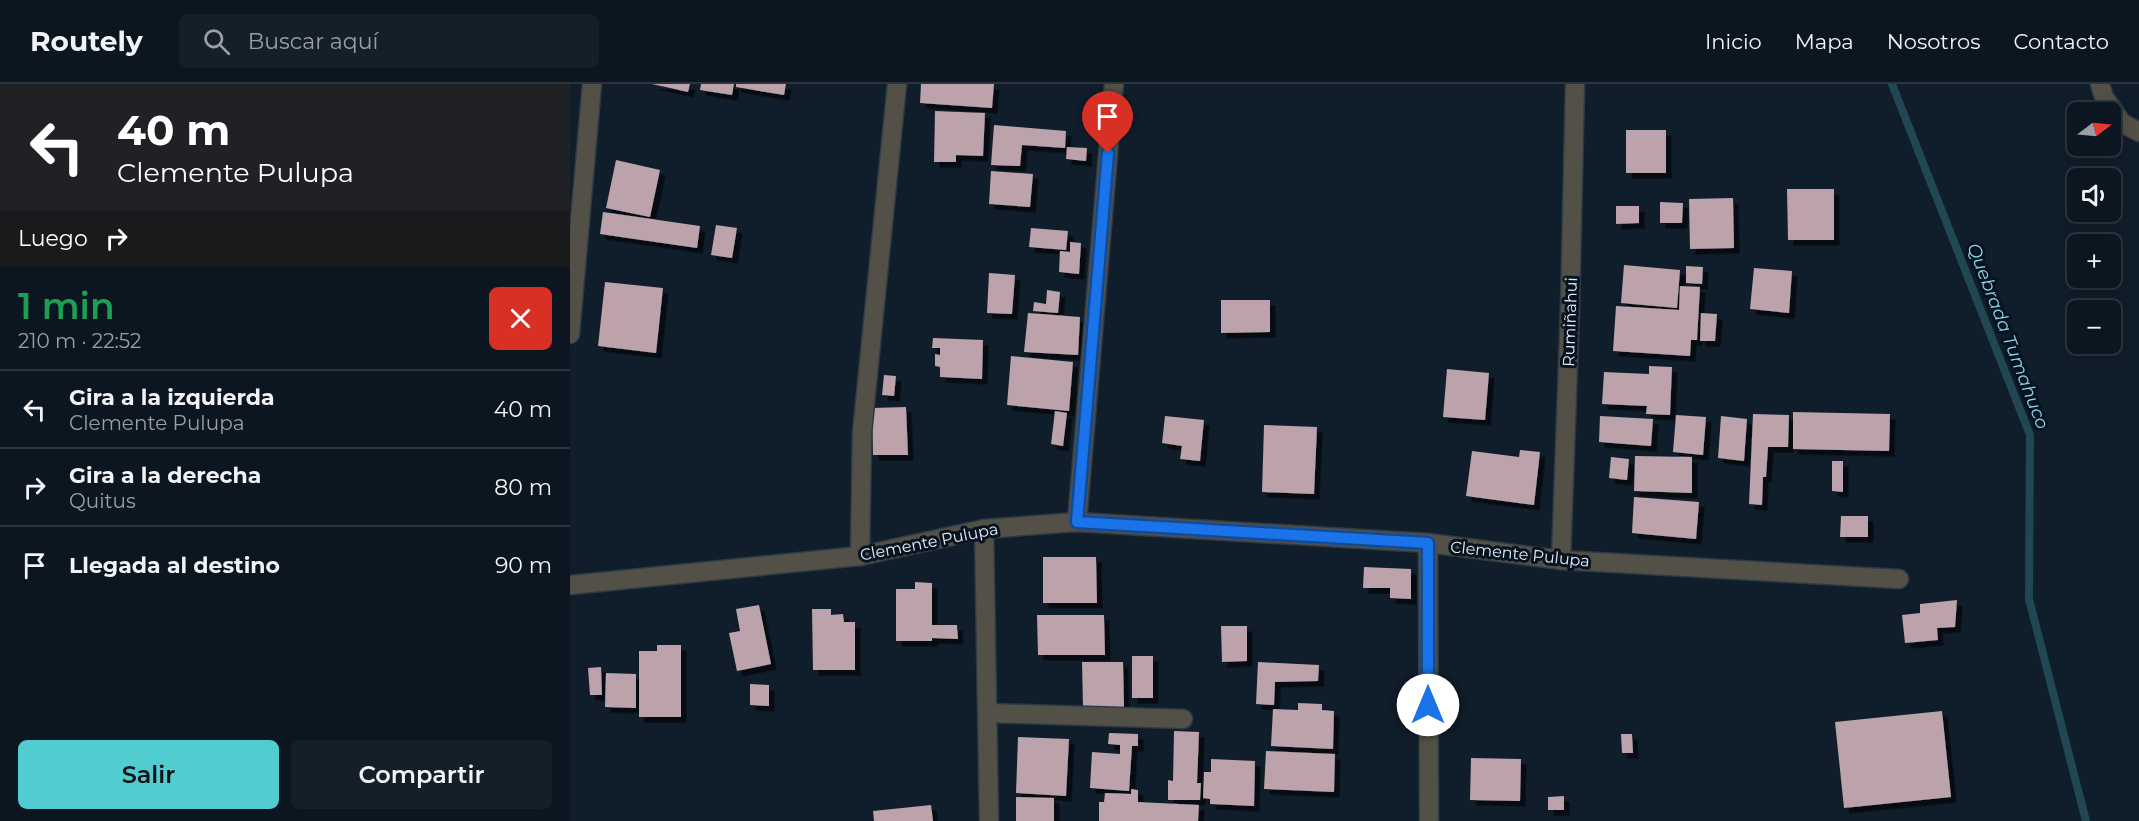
<!DOCTYPE html>
<html lang="es">
<meta charset="utf-8">
<style>
:root{--surface:#0c1620;--page:#151f29;--text:#f1f3f6;--muted:#9a9fa5;--line:#2c353e;--accent:#51ccd1}
body{margin:0;font-family:Montserrat,sans-serif;background:var(--page);color:var(--text);height:100vh;display:flex;flex-direction:column;font-size:22px;white-space:nowrap}
*{box-sizing:border-box;margin:0}
p{font-size:20px;color:var(--muted)}
.icon{flex:none;width:33px;height:33px;fill:none;stroke:currentColor;stroke-width:2;stroke-linecap:round;stroke-linejoin:round}
.map{position:relative;flex:1;overflow:hidden}
.details{display:flex;flex-direction:column;background:var(--surface);width:570px}
.details>*{flex:none}
.hud{background:#202124;color:#fff;overflow:hidden}
.needle{width:39px;rotate:74deg}
.fabs{position:absolute;left:1497px;top:18px;display:grid;gap:12px}
.fabs a{display:grid;place-items:center;width:54px;height:54px;border-radius:9px;background:var(--surface);box-shadow:0 3px 15px #0003,0 0 0 2px var(--line);font-size:30px}
.pin{position:absolute;display:grid;place-items:center;width:51px;height:51px;color:#fff;margin:-62px -26px;border-radius:50% 50% 50% 0;rotate:-45deg;box-shadow:0 0 6px #0007}
.pin .icon{rotate:45deg}
.me{position:absolute;width:66px;margin:-33px;rotate:0deg;stroke-linejoin:round;filter:drop-shadow(0 0 4px #0008)}
.turn{display:flex;align-items:center;gap:21px;height:126px;padding:0 18px;font-size:27px}
.turn .icon{width:78px;height:78px;stroke-width:2.5}
.turn b{display:block;font-size:42px;line-height:51px}
.then{display:flex;align-items:center;height:57px;padding:0 18px;background:#0003;gap:12px;font-size:22px}
.round{display:grid;place-items:center;flex:none;width:63px;height:63px;border-radius:9px;background:var(--page)}
.overview{display:flex;align-items:center;justify-content:space-between;height:102px;padding:0 18px}
h1{font-size:36px;font-weight:600;line-height:45px;color:#1e9e55}
.primary-button{display:flex;gap:12px;margin-top:auto;padding:12px 18px}
.primary-button a{flex:1;height:69px;border-radius:9px;background:var(--accent);color:#111;font-size:24px;font-weight:600;line-height:69px;text-align:center}
.primary-button a+a{background:var(--page);color:var(--text)}
ul{padding:0;list-style:none}
li{display:flex;align-items:center;gap:18px;height:78px;padding:0 18px;border-top:2px solid var(--line)}
li div{flex:1}
li b{display:block;font-size:22px}
li em{font-style:normal}
header{display:flex;align-items:center;gap:36px;box-sizing:border-box;height:84px;padding:0 30px;background:var(--surface);border-bottom:2px solid var(--line)}
header strong{font-size:28px}
nav{display:flex;gap:33px;margin-inline-start:auto;font-size:21px}
.search{width:420px;height:54px;background:var(--page);display:flex;align-items:center;gap:15px;box-sizing:border-box;padding:0 21px;border-radius:9px;color:var(--muted);font-size:22px}
main{display:flex;flex:1;min-height:0}
.map>svg:first-child{display:block}
.lines{fill:none;stroke-linecap:round;stroke-linejoin:round}
.stream{stroke:#204752;stroke-width:8}
.building{fill:#bba2ab;filter:url(#shadow)}
.street-casing{stroke:#2e3a46;stroke-width:21}
.street{stroke:#535047;stroke-width:18}
.route-casing{stroke:#114b97;stroke-width:15}
.route{stroke:#1a73e8;stroke-width:10}
.labels{text-anchor:middle;dominant-baseline:central;stroke-width:6;stroke-linejoin:round;paint-order:stroke}
.street-label{font-size:16px;fill:#e3ecf5;stroke:#071420}
.water-label{font-size:18px;font-style:italic;fill:#8ed5eb;stroke:#071420}
</style>
<header>
<strong>Routely</strong>
<div class="search"><svg class="icon" aria-label="search" viewBox="0 0 24 24"><circle cx="10" cy="10" r="6"/><path d="M15 15l6 6"/></svg>Buscar aquí</div>
<nav><a>Inicio</a><a>Mapa</a><a>Nosotros</a><a>Contacto</a></nav>
</header>
<main>
<section class="details">
<div class="hud">
<div class="turn"><svg class="icon" aria-label="left" viewBox="0 0 24 24"><path d="M17 20v-9H6M10 6l-5 5 5 5"/></svg><div><b>40 m</b>Clemente Pulupa</div></div>
<div class="then">Luego<svg class="icon" aria-label="right" viewBox="0 0 24 24"><path d="M7 20v-9h11M14 6l5 5-5 5"/></svg></div>
</div>
<div class="overview"><div><h1>1 min</h1><p>210 m · 22:52</p></div><a class="round" style="background:#d93025;color:#fff"><svg class="icon" aria-label="close" viewBox="0 0 24 24"><path d="M6 6l12 12M18 6L6 18"/></svg></a></div>
<ul>
<li><svg class="icon" aria-label="left" viewBox="0 0 24 24"><path d="M17 20v-9H6M10 6l-5 5 5 5"/></svg><div><b>Gira a la izquierda</b><p>Clemente Pulupa</p></div><em>40 m</em></li>
<li><svg class="icon" aria-label="right" viewBox="0 0 24 24"><path d="M7 20v-9h11M14 6l5 5-5 5"/></svg><div><b>Gira a la derecha</b><p>Quitus</p></div><em>80 m</em></li>
<li><svg class="icon" aria-label="arrive" viewBox="0 0 24 24"><path d="M6 21V4h12l-3 4 3 4H6"/></svg><div><b>Llegada al destino</b></div><em>90 m</em></li>
</ul>
<div class="primary-button"><a>Salir</a><a>Compartir</a></div>
</section>
<div class="map">
<svg width="1569" height="737" viewBox="0 0 1569 737">
<defs>
<filter id="shadow"><feDropShadow dx="5.5" dy="5.5" stdDeviation="0" flood-color="#0009"/></filter>
</defs>
<rect width="100%" height="100%" fill="#101d2a"/>
<g class="lines">
<polyline class="stream" points="1322,0 1460,351 1459,515 1516,737"/>
</g>
<g class="building">
<polygon points="82,0 120,0 118,8"/>
<polygon points="131,0 164,0 162,11 130,6"/>
<polygon points="166,0 216,0 214,11 166,3"/>
<polygon points="351,0 424,0 422,24 350,19"/>
<polygon points="365,27 415,29 413,72 386,71 386,78 364,78"/>
<polygon points="424,41 496,47 495,64 452,61 450,82 421,81"/>
<rect x="1056" y="46" width="40" height="43"/>
<polygon points="497,63 517,64 516,77 496,75"/>
<polygon points="46,76 90,86 80,133 36,124"/>
<polygon points="421,87 463,90 460,123 419,120"/>
<polygon points="1217,105 1264,105 1264,156 1218,156"/>
<polygon points="1163,114 1164,164 1120,165 1119,115"/>
<polygon points="1090,118 1113,119 1112,139 1090,139"/>
<polygon points="1046,122 1069,122 1069,139 1046,140"/>
<polygon points="33,128 130,142 127,164 30,150"/>
<polygon points="146,141 167,144 162,174 141,171"/>
<polygon points="461,144 498,147 496,166 459,163"/>
<polygon points="500,158 511,159 509,190 489,188 490,167 500,168"/>
<polygon points="1054,181 1110,186 1107,224 1051,219"/>
<polygon points="1116,182 1133,183 1132,200 1116,199"/>
<polygon points="1184,184 1222,187 1219,229 1180,225"/>
<polygon points="419,189 445,191 442,230 417,229"/>
<polygon points="35,198 93,204 86,269 28,262"/>
<polygon points="1110,202 1130,203 1127,256 1121,256 1120,272 1043,267 1046,222 1109,226"/>
<polygon points="477,206 490,208 488,229 463,227 464,218 476,220"/>
<polygon points="651,216 700,216 700,248 651,249"/>
<polygon points="458,229 510,233 508,271 454,268"/>
<polygon points="1131,229 1147,230 1145,257 1130,257"/>
<polygon points="363,254 413,256 412,295 370,293 370,283 365,282 365,270 370,271 370,264 362,264"/>
<polygon points="441,272 503,278 499,327 437,321"/>
<polygon points="1079,282 1102,283 1100,331 1076,330 1077,322 1032,320 1034,288 1079,290"/>
<polygon points="877,285 919,289 915,336 873,333"/>
<polygon points="314,291 326,292 324,312 312,311"/>
<polygon points="336,323 338,371 303,371 302,324"/>
<polygon points="485,327 497,329 493,362 481,360"/>
<polygon points="1223,328 1320,330 1319,367 1223,365"/>
<polygon points="1183,330 1219,331 1218,363 1198,363 1196,393 1193,393 1192,421 1179,420"/>
<polygon points="1106,331 1136,333 1133,371 1103,368"/>
<polygon points="595,332 634,336 630,377 610,375 612,362 592,359"/>
<polygon points="1030,332 1083,335 1081,362 1029,358"/>
<polygon points="1151,332 1177,335 1174,377 1148,374"/>
<polygon points="694,341 747,343 744,410 692,408"/>
<polygon points="950,366 970,368 964,421 896,412 902,367 949,373"/>
<polygon points="1065,372 1122,373 1122,409 1064,407"/>
<polygon points="1041,373 1059,375 1057,396 1039,394"/>
<polygon points="1262,377 1273,377 1273,408 1262,407"/>
<polygon points="1064,413 1129,418 1126,455 1062,449"/>
<polygon points="1271,432 1298,432 1298,453 1270,453"/>
<polygon points="473,473 526,473 527,519 473,519"/>
<polygon points="794,483 841,485 841,515 820,514 820,504 793,504"/>
<polygon points="345,498 362,499 362,541 387,541 388,555 362,554 362,557 326,557 326,505 345,505"/>
<polygon points="1387,516 1385,543 1367,544 1368,556 1335,559 1332,531 1350,529 1350,520"/>
<polygon points="189,521 201,580 167,587 159,549 170,547 166,525"/>
<polygon points="242,525 261,525 261,531 273,530 274,538 285,538 285,586 243,586"/>
<polygon points="467,531 534,531 535,571 468,571"/>
<polygon points="651,542 677,542 677,577 652,578"/>
<polygon points="87,561 111,561 111,633 69,633 69,567 87,567"/>
<rect x="562" y="572" width="21" height="42"/>
<polygon points="512,578 553,578 554,623 513,623"/>
<polygon points="688,578 749,581 748,597 705,598 704,621 686,620"/>
<polygon points="31,583 32,611 20,611 18,584"/>
<polygon points="36,589 66,590 66,624 35,623"/>
<polygon points="180,600 199,601 199,622 180,621"/>
<polygon points="728,619 752,620 752,626 764,627 763,665 701,662 703,625 728,626"/>
<polygon points="1372,627 1381,713 1274,724 1265,638"/>
<polygon points="604,647 629,648 627,699 631,699 630,716 598,716 598,696 603,697"/>
<polygon points="539,649 568,650 568,662 562,662 559,707 520,704 522,668 550,670 550,661 538,660"/>
<polygon points="1051,650 1062,650 1063,669 1052,669"/>
<polygon points="448,653 499,655 496,712 446,709"/>
<polygon points="696,667 765,670 764,708 694,705"/>
<polygon points="901,674 951,675 950,717 900,716"/>
<polygon points="641,675 685,677 684,722 640,720 640,715 633,714 634,688 641,688"/>
<polygon points="561,705 568,706 568,718 629,721 628,737 529,737 529,718 534,718 535,709 561,710"/>
<polygon points="994,712 994,726 978,726 978,713"/>
<polygon points="446,713 484,714 484,737 446,737"/>
<polygon points="361,721 363,737 304,737 303,727"/>
</g>
<g class="lines">
<defs>
<g id="street">
<polyline points="1530,0 1534,13 1552,39 1569,48"/>
<polyline points="0,250 22,0"/>
<polyline points="507,438 544,0"/>
<polyline points="414,445 419,737"/>
<polyline points="858,459 859,737"/>
<polyline points="290,472 292,349 327,0"/>
<polyline points="991,476 1000,224 1005,0"/>
<polyline points="0,501 290,472 414,445 507,438 858,459 991,476 1329,495"/>
<polyline points="418,629 613,635"/>
</g>
</defs>
<use href="#street" class="street-casing"/>
<use href="#street" class="street"/>
</g>
<g class="lines">
<defs>
<polyline id="route" points="538,69 507,438 858,459 858,621"/>
</defs>
<use href="#route" class="route-casing"/>
<use href="#route" class="route"/>
</g>
<g class="labels">
<g class="street-label">
<text transform="translate(1000 238) rotate(-88)">Rumiñahui</text>
<text transform="translate(359 458) rotate(-11)">Clemente Pulupa</text>
<text transform="translate(950 470) rotate(6)">Clemente Pulupa</text>
</g>
<g class="water-label">
<text transform="translate(1438 252) rotate(69)">Quebrada Tumahuco</text>
</g>
</g>
</svg>
<div class="fabs">
<a><svg class="needle" viewBox="-14 -14 28 28"><path d="M0-13l5 13h-10z" fill="#e53935"/><path d="M0 13l5-13h-10z" fill="#9a9fa5"/></svg></a>
<a><svg class="icon" aria-label="sound" viewBox="0 0 24 24"><path d="M4 9h4l5-4v14l-5-4H4zM17 9q2 3 0 6"/></svg></a>
<a>+</a>
<a>−</a>
</div>
<div class="pin" style="left:538px;top:69px;background:#d93025"><svg class="icon" aria-label="arrive" viewBox="0 0 24 24"><path d="M6 21V4h12l-3 4 3 4H6"/></svg></div>
<svg class="me" style="left:858px;top:621px" viewBox="-20 -20 40 40"><circle r="19" fill="#fff"/><path d="M0-13L10 11 0 6-10 11z" fill="#1a73e8"/></svg>
</div>
</main>
